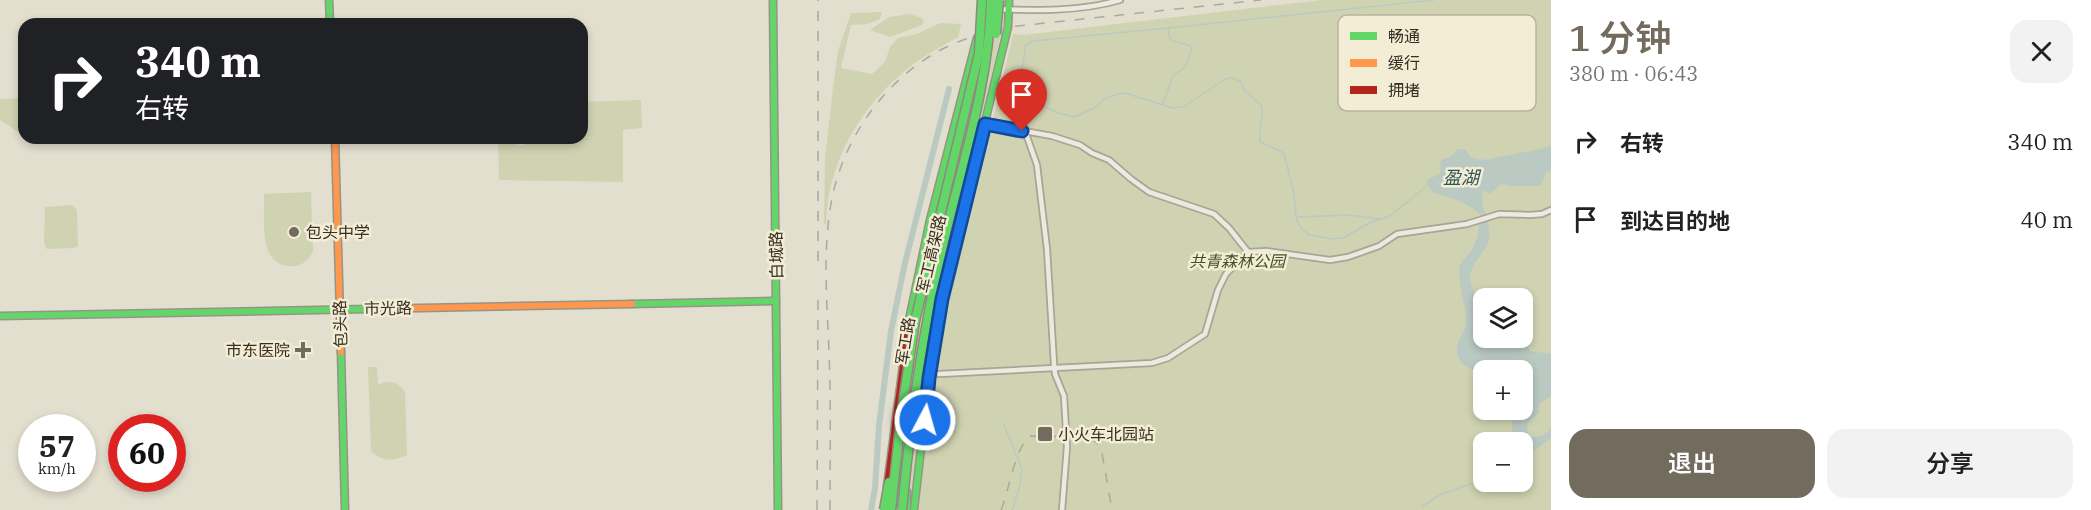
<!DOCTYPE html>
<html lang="zh">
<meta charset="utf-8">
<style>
:root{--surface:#fff;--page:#f2f2f2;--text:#222;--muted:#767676;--accent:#736b5d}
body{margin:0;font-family:"IBM Plex Serif","Noto Sans SC",serif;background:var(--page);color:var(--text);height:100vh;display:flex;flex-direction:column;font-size:22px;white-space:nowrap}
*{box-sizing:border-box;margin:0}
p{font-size:20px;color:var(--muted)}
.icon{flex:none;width:33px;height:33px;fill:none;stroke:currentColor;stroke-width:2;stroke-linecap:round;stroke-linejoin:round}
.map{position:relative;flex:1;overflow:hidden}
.drawer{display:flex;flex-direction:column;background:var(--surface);width:540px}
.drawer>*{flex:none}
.hud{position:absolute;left:18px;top:18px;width:570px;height:126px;border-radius:18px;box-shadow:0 3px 9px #0003;background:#202124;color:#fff;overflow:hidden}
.controls{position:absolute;left:1473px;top:288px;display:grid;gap:12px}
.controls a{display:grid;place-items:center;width:60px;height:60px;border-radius:12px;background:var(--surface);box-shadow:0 3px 9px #0003;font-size:30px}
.speed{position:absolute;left:18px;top:414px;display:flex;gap:12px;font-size:30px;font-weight:700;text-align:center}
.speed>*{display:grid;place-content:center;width:78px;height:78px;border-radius:50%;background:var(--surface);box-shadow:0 3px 9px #0003;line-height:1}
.speed small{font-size:15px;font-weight:400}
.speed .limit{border:9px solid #d22;background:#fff;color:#111}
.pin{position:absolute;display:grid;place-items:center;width:51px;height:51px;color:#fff;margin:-62px -26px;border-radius:50% 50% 50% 0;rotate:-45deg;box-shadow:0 0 6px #0007}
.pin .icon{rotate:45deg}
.me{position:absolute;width:66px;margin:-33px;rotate:6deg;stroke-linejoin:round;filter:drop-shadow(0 0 4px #0008)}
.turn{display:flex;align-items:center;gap:21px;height:126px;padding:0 18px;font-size:27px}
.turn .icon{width:78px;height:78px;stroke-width:2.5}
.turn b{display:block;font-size:42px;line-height:51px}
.round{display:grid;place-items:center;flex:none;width:63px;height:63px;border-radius:18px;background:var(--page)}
.summary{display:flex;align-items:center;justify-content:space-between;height:102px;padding:0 18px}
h1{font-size:36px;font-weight:600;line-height:45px;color:var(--accent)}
.primary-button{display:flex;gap:12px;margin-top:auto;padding:12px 18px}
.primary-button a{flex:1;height:69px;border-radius:18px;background:var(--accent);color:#fff;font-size:24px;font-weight:600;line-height:69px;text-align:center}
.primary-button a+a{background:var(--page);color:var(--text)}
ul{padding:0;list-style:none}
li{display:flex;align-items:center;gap:18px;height:78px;padding:0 18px}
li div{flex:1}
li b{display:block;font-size:22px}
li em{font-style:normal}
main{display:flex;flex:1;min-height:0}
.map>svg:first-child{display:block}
.green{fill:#cfd3b2;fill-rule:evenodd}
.water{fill:#bac9c1}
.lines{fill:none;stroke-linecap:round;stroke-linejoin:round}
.stream{stroke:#bac9c1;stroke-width:1.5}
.canal{stroke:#bac9c1;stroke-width:6}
.street-casing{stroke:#a8a497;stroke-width:8}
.fast-casing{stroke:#989388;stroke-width:9}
.slow-casing{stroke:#989388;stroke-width:9}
.jam-casing{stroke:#989388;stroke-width:9}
.street{stroke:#ece9df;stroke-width:4.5}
.fast{stroke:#63d668;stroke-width:6}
.slow{stroke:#ff974d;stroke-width:6}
.jam{stroke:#b3261e;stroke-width:6}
.rail{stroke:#aba9a0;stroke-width:1.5;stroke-dasharray:10 10;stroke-linecap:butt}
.fast-bridge-casing{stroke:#8e897e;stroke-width:11;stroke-linecap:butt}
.fast-bridge{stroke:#63d668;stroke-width:8}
.route-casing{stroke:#114b97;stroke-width:15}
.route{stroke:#1a73e8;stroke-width:10}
.poi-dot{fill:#736b5d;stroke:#f3edd6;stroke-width:2}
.labels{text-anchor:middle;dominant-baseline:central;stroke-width:5;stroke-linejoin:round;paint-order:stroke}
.poi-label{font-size:16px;fill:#372d20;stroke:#f3edd6;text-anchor:start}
.street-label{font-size:16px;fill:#372d20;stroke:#f3edd6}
.park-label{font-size:16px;font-style:italic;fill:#435228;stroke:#f3edd6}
.water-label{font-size:18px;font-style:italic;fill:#305455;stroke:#f3edd6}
.key{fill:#f3edd6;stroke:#bbb39f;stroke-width:1.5}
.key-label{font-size:16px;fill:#372d20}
</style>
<main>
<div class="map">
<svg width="1551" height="510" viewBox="0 0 1551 510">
<rect width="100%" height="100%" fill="#e3dfcf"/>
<g class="green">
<path d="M1322,0H1551V510H919C923,463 927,416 935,369C955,256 988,146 1013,34L1023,35ZM1484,298H1522V338H1484ZM1484,370H1522V410H1484ZM1484,442H1522V482H1484Z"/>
<path d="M882,12L880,19L868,24L851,25L841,68L872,74L885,62L890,47L898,38L917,34L940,23L961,24L958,37C946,44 933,51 922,58C880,87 847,129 833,178C828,192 827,209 826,224H824L825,158L833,88L838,51L851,13Z"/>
<polygon points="910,14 922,18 924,21 922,25 890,37 870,30 889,17"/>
<polygon points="1001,34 939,297 929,355 912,354 983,40"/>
<polygon points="24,98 24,136 0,120 0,99"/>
<polygon points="641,100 642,128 623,130 623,182 499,180 498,139 523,146 524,138 582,138 582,102"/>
<path d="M311,192L313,252C307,261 302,267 290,266C257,265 265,217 264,194Z"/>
<polygon points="72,205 77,210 78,246 74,248 47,249 44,243 45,207"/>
<polygon points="910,359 928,361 910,510 893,510"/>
<path d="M368,367H377L378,385C389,380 397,381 405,392L407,455C393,462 382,462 371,451Z"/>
</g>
<path class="water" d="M1551,146V172L1547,171L1540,186H1511L1501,184L1489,194L1483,190C1479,207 1491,220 1489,237C1487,256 1466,262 1471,284C1473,292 1477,299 1483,304L1484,338H1522L1523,336L1530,351L1551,354V396L1539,404V412L1527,424L1528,435C1537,439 1546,436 1551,427V438L1523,459L1522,442H1514L1510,410H1522V370H1484L1483,376C1475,371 1461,366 1458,356C1453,340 1466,335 1466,321C1466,306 1456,274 1460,265C1462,261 1466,258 1469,254C1478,242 1479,228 1480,214C1466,202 1451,197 1433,193L1426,181L1440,173L1441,160L1451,156L1458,149H1466L1470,157L1484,160L1545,148Z"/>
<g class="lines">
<g class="stream">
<polyline points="1169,28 1434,0"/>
<path d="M1163,104L1173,76L1185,67L1192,48C1185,41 1177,45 1170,39L1168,28L1033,41L1026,45L1018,94L1058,113L1075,117L1094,108L1105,99L1117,94L1125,93L1173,108L1183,107L1225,79L1232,78L1240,81L1245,91L1262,106C1263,119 1259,129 1260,142L1284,153L1294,194L1296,217L1299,226L1309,235L1333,239L1343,238L1371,222L1390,216L1428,185"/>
<polyline points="1297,217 1350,215 1379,219"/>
<polyline points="1004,425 1022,469 1020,485 1012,510"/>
<polyline points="1422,506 1442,494 1484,479"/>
</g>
<polyline class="canal" points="871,510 875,488 879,426 891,331 905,263 949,89"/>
<defs>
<g id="street">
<path d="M980,9C1025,10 1076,13 1120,0"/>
<polyline points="985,124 1052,136 1080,145 1092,153 1109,160 1131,179 1149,192 1214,214 1229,228 1248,252"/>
<polyline points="1025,131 1037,165 1047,249 1054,364 1055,374 1064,396 1067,447 1062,510"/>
<polyline points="939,374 1152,363 1168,358 1205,334 1218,290 1226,274 1248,252 1266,251 1330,260 1348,257 1379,246 1397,234 1467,224 1499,214 1530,215 1542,214 1551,210"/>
</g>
<g id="fast">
<polyline points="329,0 330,24"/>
<polyline points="773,0 778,510"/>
<polyline points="632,304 776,301"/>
<polyline points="0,316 369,309"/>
<polyline points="909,320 930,220 977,38"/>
<polyline points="341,352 345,510"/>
<polyline points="907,492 907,510"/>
<polyline points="914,510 929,378 942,299 1008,27 1009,0"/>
</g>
<g id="slow">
<polyline points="335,138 341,352"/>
<polyline points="369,309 632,304"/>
</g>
<polyline id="jam" points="887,486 909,320"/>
</defs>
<use href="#street" class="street-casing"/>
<use href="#fast" class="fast-casing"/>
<use href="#slow" class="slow-casing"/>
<use href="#jam" class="jam-casing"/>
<use href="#street" class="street"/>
<use href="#fast" class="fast"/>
<use href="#slow" class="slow"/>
<use href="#jam" class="jam"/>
<g class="rail">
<polyline points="818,261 818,0"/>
<polyline points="817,510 818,297"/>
<path d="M830,510C830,457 831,404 829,351C827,304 823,257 830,210C839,146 879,86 935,53C958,40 983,33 1008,27L1261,0"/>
<path d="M1001,510C1009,492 1015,445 1031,436L1086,437L1096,442L1102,453L1112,510"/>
</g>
<defs>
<g id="fast-bridge">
<polyline points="996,34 999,0"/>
<polyline points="884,510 889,482"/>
<polyline points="891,510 901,417 915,321 979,53 982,0"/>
<path d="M902,510C910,425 921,341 940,258C959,172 989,89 991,0"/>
</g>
</defs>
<use href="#fast-bridge" class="fast-bridge-casing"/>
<use href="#fast-bridge" class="fast-bridge"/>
</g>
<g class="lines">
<defs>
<polyline id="route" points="925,420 929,378 942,299 985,124 1022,131"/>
</defs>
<use href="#route" class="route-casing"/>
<use href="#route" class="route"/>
</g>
<g class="poi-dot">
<circle cx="294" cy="232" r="6"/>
<path d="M300 341h6v6h6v6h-6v6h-6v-6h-6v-6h6z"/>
<rect x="1037" y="426" width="16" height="16" rx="3"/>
</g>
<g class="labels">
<g class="poi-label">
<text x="306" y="232">包头中学</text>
<text x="290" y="350" text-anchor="end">市东医院</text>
<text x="1058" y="434">小火车北园站</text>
</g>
<g class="street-label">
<text transform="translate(931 254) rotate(-77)">军工高架路</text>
<text transform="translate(776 255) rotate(-91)">白城路</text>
<text transform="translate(388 308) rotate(-1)">市光路</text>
<text transform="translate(340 324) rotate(-92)">包头路</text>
<text transform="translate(905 341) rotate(-81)">军工路</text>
</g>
<g class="park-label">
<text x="1237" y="261">共青森林公园</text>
</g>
<g class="water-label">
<text x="1461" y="177">盈湖</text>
</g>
</g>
<rect x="1338" y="15" width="198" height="96" rx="9" class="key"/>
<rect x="1350" y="32" width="27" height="8" fill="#63d668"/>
<rect x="1350" y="59" width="27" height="8" fill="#ff974d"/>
<rect x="1350" y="86" width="27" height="8" fill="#b3261e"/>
<g class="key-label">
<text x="1388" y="42">畅通</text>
<text x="1388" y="69">缓行</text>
<text x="1388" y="96">拥堵</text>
</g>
</svg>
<div class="controls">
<a><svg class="icon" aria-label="layers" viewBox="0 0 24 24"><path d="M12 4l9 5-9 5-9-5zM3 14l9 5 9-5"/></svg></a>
<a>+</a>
<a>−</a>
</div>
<div class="speed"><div>57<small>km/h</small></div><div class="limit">60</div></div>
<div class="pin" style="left:1022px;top:131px;background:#d93025"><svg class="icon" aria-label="arrive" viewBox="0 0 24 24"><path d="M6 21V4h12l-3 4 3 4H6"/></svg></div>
<svg class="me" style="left:925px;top:420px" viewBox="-20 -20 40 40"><circle r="17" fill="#1a73e8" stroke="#fff" stroke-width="3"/><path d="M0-11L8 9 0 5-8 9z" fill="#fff"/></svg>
<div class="hud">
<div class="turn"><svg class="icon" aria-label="right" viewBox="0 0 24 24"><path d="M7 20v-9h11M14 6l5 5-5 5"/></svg><div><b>340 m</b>右转</div></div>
</div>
</div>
<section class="drawer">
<div class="summary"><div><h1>1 分钟</h1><p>380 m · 06:43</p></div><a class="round"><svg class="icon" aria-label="close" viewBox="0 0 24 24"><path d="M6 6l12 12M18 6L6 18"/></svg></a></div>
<ul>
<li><svg class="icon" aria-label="right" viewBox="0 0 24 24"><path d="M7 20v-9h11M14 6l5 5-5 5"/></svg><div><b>右转</b></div><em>340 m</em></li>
<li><svg class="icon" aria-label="arrive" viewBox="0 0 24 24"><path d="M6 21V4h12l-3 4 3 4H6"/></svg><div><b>到达目的地</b></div><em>40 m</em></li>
</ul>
<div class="primary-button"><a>退出</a><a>分享</a></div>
</section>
</main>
